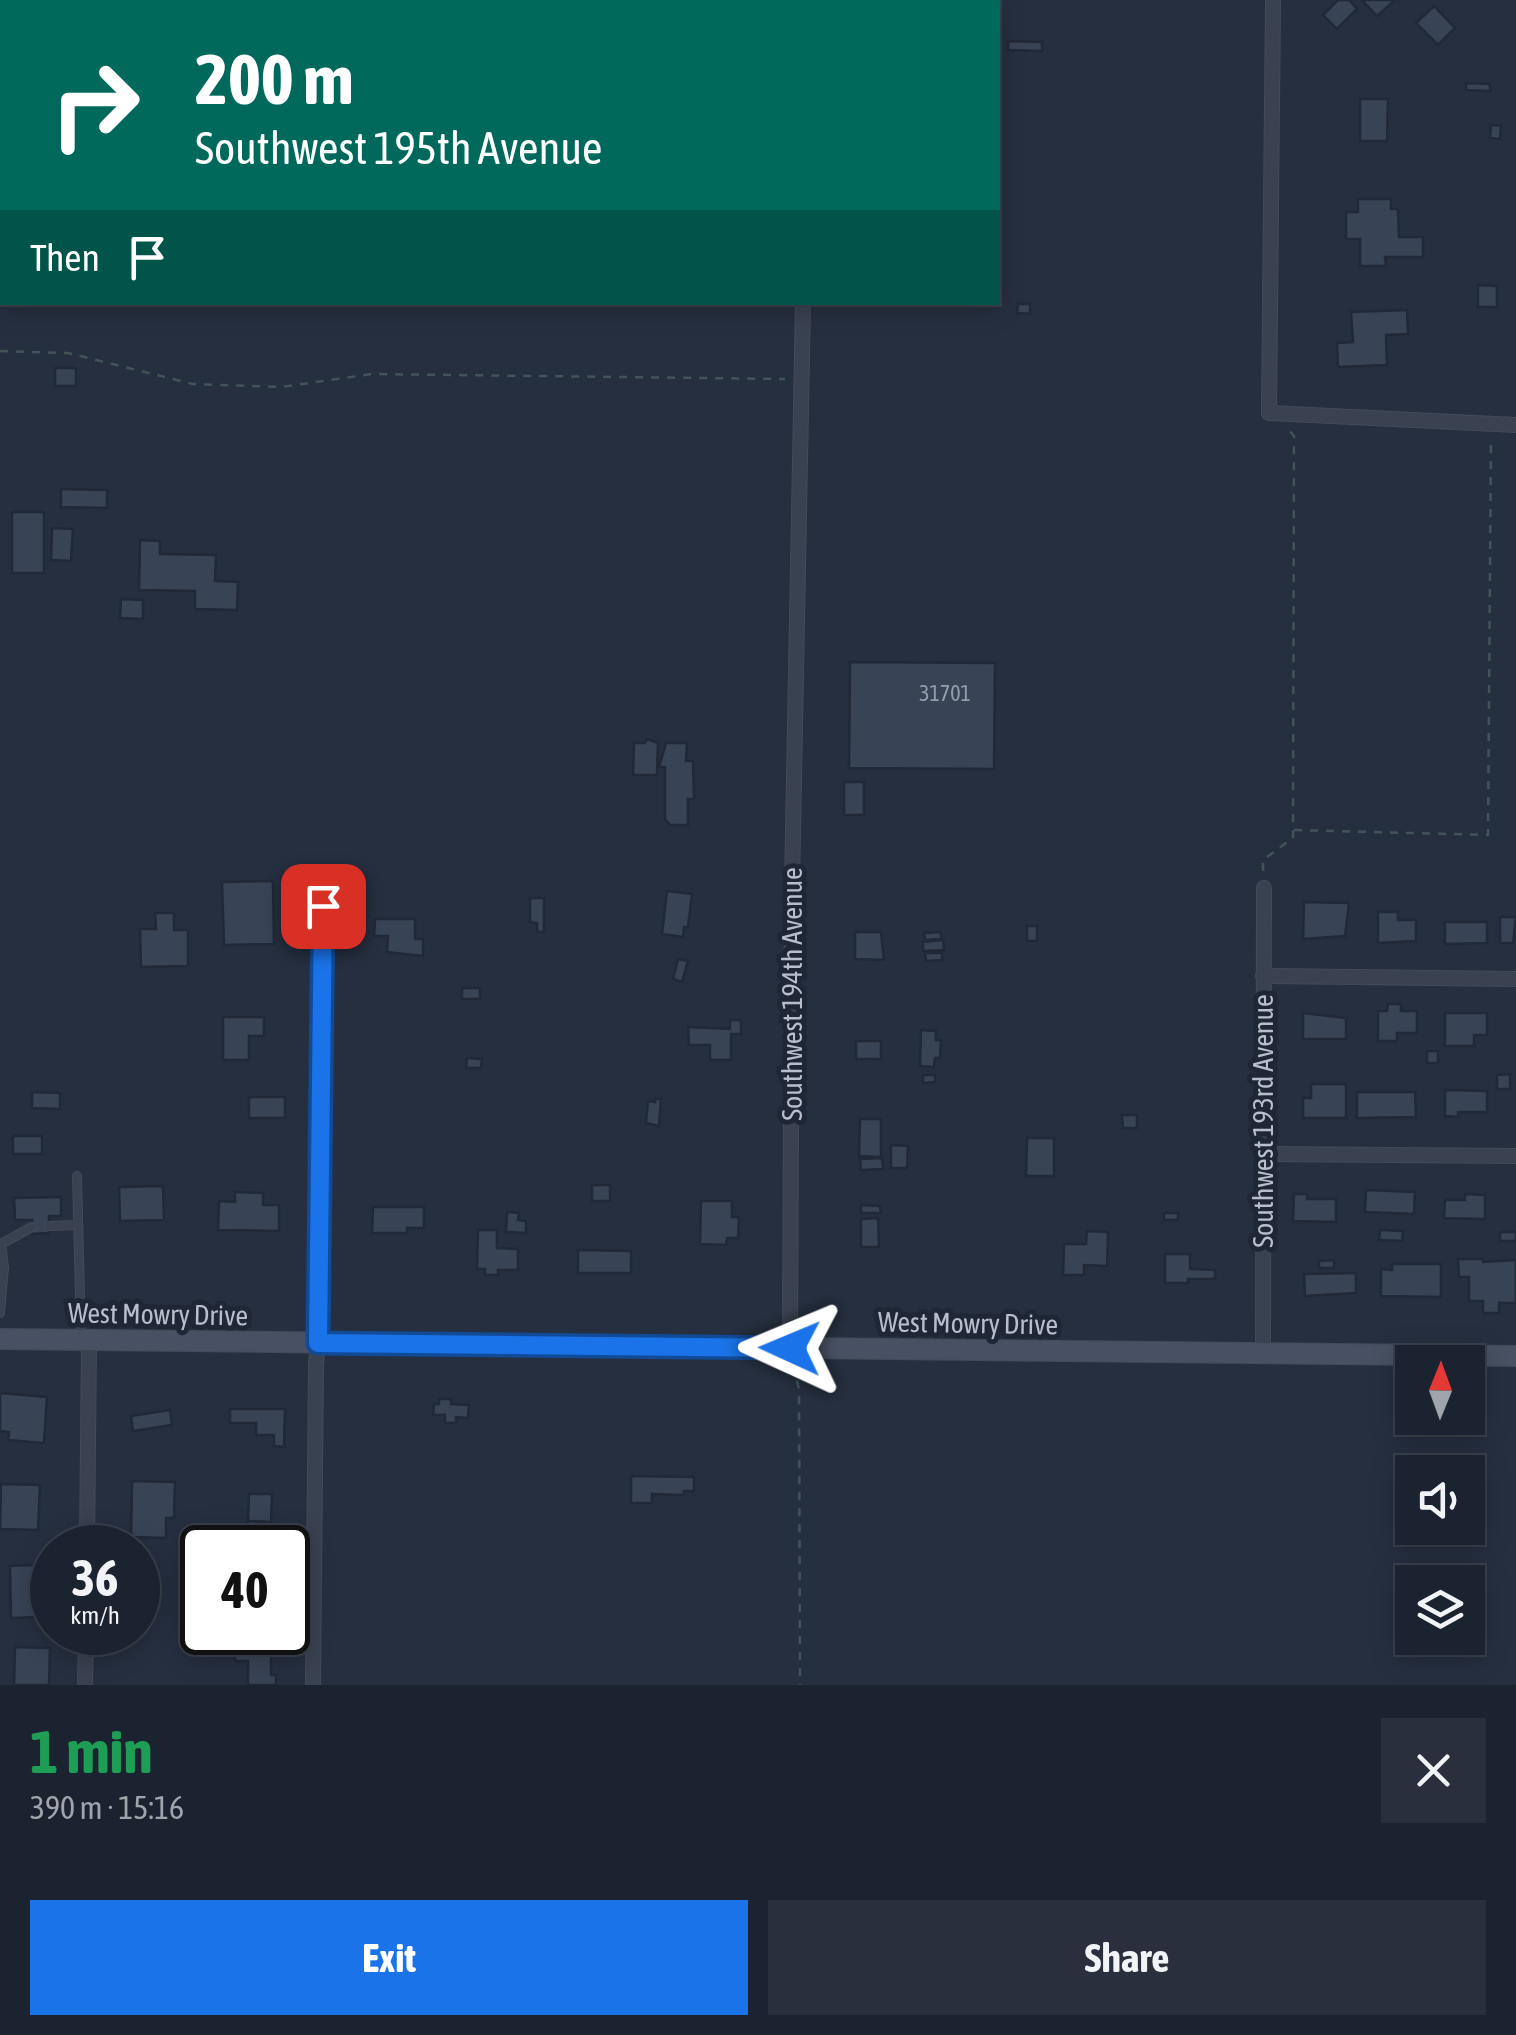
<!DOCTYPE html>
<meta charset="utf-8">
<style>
:root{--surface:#1c2330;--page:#292f3c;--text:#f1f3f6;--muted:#a0a4ab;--line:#3a404c;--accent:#1a73e8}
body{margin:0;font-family:"Asap Condensed",sans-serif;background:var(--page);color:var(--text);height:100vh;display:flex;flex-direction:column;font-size:38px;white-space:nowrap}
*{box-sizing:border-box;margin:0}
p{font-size:32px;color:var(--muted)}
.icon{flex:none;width:55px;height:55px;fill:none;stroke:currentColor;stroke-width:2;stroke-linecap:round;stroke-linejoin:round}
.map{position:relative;height:1685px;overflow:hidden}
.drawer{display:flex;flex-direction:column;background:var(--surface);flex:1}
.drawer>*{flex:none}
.top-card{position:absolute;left:0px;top:0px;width:1000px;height:305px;box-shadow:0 5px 25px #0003,0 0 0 2px var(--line);background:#00695c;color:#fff;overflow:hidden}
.needle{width:65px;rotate:1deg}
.tools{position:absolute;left:1395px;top:1345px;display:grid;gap:20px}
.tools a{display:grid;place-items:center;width:90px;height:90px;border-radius:0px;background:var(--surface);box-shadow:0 5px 25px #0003,0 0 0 2px var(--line);font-size:50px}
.speed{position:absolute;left:30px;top:1525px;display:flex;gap:20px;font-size:50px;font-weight:700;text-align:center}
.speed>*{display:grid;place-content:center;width:130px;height:130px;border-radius:50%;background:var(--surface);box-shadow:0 5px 25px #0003,0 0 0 2px var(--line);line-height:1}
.speed small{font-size:25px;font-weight:400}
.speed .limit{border:5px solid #111;border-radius:15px;background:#fff;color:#111}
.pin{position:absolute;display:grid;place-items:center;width:85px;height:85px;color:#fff;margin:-42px;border-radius:20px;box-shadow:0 5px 15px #0006}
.me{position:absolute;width:110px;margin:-55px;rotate:271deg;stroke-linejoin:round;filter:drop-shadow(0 0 8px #0008)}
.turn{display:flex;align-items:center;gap:35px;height:210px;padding:0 30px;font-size:45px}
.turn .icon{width:130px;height:130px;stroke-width:2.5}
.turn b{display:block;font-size:70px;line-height:85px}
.then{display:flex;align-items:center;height:95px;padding:0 30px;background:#0003;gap:20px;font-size:38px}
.round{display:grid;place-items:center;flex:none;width:105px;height:105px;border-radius:0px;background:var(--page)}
.summary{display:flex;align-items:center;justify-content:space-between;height:170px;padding:0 30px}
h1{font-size:60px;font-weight:700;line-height:75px;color:#1e9e55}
.primary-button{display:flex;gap:20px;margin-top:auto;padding:20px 30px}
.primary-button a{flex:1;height:115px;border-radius:0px;background:var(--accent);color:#fff;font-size:40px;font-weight:700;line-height:115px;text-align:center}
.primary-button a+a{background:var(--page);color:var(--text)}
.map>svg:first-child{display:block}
.building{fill:#384356;stroke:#212837;stroke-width:2.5}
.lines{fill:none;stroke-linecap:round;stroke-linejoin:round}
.lane-casing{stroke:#444a59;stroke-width:10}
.street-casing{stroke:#444a59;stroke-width:16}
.secondary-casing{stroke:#444a59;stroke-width:22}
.path{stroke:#415559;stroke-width:2.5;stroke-dasharray:8 8;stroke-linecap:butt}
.lane{stroke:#3a4150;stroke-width:8}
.street{stroke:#3a4150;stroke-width:14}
.secondary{stroke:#485063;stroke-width:20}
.route-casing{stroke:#114b97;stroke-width:25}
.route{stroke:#1a73e8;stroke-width:18}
.labels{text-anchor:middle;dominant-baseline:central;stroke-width:10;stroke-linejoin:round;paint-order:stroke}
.number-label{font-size:22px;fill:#959cab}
.street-label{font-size:28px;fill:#b7bdca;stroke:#1f2635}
</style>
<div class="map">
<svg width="1516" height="1685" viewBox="0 0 1516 1685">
<rect width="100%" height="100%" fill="#262f40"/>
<g class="building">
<polygon points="98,0 165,0 98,2"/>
<polygon points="1338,0 1349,0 1357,9 1337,29 1323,15"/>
<polygon points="1362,0 1395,0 1377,16"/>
<polygon points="1434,6 1455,28 1438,45 1416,23"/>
<polygon points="1008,41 1042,42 1042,51 1008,50"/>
<polygon points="1466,83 1490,84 1490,91 1466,90"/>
<polygon points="1360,99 1388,99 1387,141 1360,141"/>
<polygon points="1491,125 1501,126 1500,139 1490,138"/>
<polygon points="1358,199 1391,199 1391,209 1398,209 1399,237 1423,237 1423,257 1385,257 1386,266 1360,266 1360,239 1346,239 1346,212 1358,212"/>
<polygon points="1478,285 1497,286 1497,307 1478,307"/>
<polygon points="1018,304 1030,304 1030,314 1017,313"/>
<polygon points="1407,310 1408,334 1386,335 1387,365 1338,367 1337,343 1353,342 1351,312"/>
<rect x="55" y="368" width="21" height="18"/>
<polygon points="61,489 107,490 107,508 61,507"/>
<rect x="12" y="512" width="32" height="61"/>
<polygon points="52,528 73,529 71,561 51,560"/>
<polygon points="140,540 160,541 160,554 216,555 215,581 238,582 237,610 195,609 195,591 139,590"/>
<polygon points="121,599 143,600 143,619 120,618"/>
<polygon points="850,662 995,663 994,769 849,768"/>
<polygon points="647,739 658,743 657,775 633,775 634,743 645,743"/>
<polygon points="666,743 687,743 686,761 693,761 694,799 688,799 688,825 670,825 665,819 665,767 659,767"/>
<rect x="844" y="782" width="20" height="33"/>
<polygon points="273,881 274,944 224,945 222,882"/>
<polygon points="667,891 692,894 688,927 684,927 683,937 662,934"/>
<polygon points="530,898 544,898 544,932 537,932 537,923 530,922"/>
<polygon points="1304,902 1349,903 1345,936 1303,939"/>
<polygon points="1378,912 1398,912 1398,920 1416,920 1416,941 1378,943"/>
<polygon points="155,913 174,913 174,930 188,930 188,966 141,967 140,929 156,929"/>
<polygon points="1500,917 1516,917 1513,943 1500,943"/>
<polygon points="375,919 415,919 415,939 423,939 423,956 387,952 388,936 374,936"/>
<polygon points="1445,922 1487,922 1487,943 1445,944"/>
<rect x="1027" y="926" width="10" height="15"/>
<polygon points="855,932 881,932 884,960 855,959"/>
<polygon points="941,932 941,939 925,940 924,933"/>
<polygon points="943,940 944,950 923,951 923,942"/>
<polygon points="925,953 942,953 942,960 926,961"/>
<polygon points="678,959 688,961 682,982 673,979"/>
<rect x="462" y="988" width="18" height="11"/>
<polygon points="1388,1004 1401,1004 1401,1011 1417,1011 1417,1033 1397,1033 1397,1041 1378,1041 1378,1011 1387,1011"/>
<polygon points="1303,1013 1346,1018 1346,1039 1303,1039"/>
<polygon points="1445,1013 1487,1013 1487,1035 1474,1035 1474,1046 1445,1046"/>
<polygon points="223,1017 264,1017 264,1036 249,1036 249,1060 223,1060"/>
<polygon points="730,1020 741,1020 741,1034 731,1034 731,1060 710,1060 710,1045 689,1045 688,1027 730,1029"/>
<polygon points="921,1030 936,1031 936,1040 941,1040 940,1058 935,1058 934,1067 920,1066"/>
<rect x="856" y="1041" width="25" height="18"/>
<rect x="1427" y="1051" width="11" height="12"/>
<polygon points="467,1058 482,1059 481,1068 466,1068"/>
<polygon points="1510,1074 1510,1089 1497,1089 1497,1075"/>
<polygon points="923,1075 935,1075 935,1082 923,1083"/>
<polygon points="1311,1084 1346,1084 1346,1118 1303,1118 1303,1098 1311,1098"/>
<polygon points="1445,1090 1487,1091 1487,1112 1458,1112 1458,1117 1445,1116"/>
<polygon points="32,1092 60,1093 60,1109 32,1108"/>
<polygon points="1357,1092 1415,1092 1416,1117 1357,1118"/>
<rect x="249" y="1097" width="36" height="21"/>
<polygon points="655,1099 661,1099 659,1126 646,1123 648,1101 655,1102"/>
<polygon points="1122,1115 1137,1115 1137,1128 1123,1128"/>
<polygon points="860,1119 881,1119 881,1157 859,1156"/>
<rect x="13" y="1136" width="29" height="18"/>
<polygon points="1027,1138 1054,1138 1054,1176 1026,1176"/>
<polygon points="891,1145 908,1146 907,1168 891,1168"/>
<polygon points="882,1158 883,1169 861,1170 860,1159"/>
<rect x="592" y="1185" width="18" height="16"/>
<polygon points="163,1186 164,1220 120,1221 119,1187"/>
<polygon points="1366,1190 1415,1192 1414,1214 1365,1212"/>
<polygon points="235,1192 263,1193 263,1205 279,1205 279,1231 218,1230 219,1201 235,1202"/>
<polygon points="1294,1194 1307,1194 1307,1199 1336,1199 1336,1222 1293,1221"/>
<polygon points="1465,1194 1485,1195 1485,1219 1444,1218 1445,1200 1465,1200"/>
<polygon points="61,1197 61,1216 49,1216 49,1233 32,1234 32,1220 15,1220 14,1198"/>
<polygon points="701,1201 732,1201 732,1217 739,1217 738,1238 727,1238 726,1245 700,1244"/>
<polygon points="861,1205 880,1206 881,1213 861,1213"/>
<polygon points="373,1207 424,1207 424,1228 407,1228 407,1233 372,1233"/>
<polygon points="507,1212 519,1213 518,1220 526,1221 526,1233 506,1232"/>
<rect x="1164" y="1213" width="14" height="7"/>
<polygon points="878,1218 879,1247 861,1247 861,1219"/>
<polygon points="478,1230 497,1230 497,1248 518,1249 518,1270 498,1270 498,1275 485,1275 485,1269 477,1269"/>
<polygon points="1380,1230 1403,1231 1402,1241 1379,1240"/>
<polygon points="1087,1231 1108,1232 1107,1266 1084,1265 1084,1275 1063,1275 1064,1244 1086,1244"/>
<rect x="1500" y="1232" width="16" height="9"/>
<polygon points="578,1250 631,1251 631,1273 578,1273"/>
<polygon points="1165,1254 1190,1254 1190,1269 1215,1270 1215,1279 1188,1279 1188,1283 1165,1283"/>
<polygon points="1458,1259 1483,1259 1483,1262 1516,1260 1516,1303 1499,1303 1499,1313 1483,1313 1483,1301 1469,1301 1469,1277 1459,1277"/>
<polygon points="1334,1260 1334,1268 1319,1268 1319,1261"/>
<polygon points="1392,1264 1441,1264 1441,1297 1381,1296 1381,1269 1392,1270"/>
<polygon points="1356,1273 1356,1293 1305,1296 1304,1274"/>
<polygon points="0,1393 47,1397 44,1443 8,1440 9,1432 0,1431"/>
<polygon points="439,1399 451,1399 451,1404 469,1405 468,1418 456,1417 456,1423 445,1423 445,1415 433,1415 434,1404 439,1404"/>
<polygon points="230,1409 285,1409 284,1447 274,1446 274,1435 256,1435 256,1423 230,1423"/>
<polygon points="170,1410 172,1425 133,1431 131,1416"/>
<polygon points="631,1476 694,1477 694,1491 684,1491 684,1495 652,1494 652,1503 631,1503"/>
<polygon points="132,1481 175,1482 174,1518 166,1518 166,1538 131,1537"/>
<polygon points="1,1484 40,1485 38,1530 0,1529"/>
<polygon points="249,1494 272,1494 271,1522 248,1521"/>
<polygon points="248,1521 264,1522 263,1546 248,1546"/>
<polygon points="138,1564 152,1564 151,1616 138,1616"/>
<polygon points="36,1565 38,1617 11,1618 10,1566"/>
<polygon points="15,1647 50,1648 49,1685 14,1685"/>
<polygon points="235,1647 271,1647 271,1675 276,1675 276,1685 248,1685 248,1661 235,1661"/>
</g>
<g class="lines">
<defs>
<g id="lane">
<polyline points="77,1176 81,1336"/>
<polyline points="49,1226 78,1225"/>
<polyline points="0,1313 4,1267 1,1244 32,1227"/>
</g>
<g id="street">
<polyline points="1273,0 1269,413 1516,425"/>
<polyline points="812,2 812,0"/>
<polyline points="1263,976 1516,979"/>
<polyline points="1263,1154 1516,1156"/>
<polyline points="790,1348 792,885 803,302"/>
<polyline points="1263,1354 1264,888"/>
<polyline points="87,1548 89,1341"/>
<polyline points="85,1685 86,1632"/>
<polyline points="313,1685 316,1364 320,1324 323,905"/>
</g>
<polyline id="secondary" points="0,1339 1516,1356"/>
</defs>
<use href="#lane" class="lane-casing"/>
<use href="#street" class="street-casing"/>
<use href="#secondary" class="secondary-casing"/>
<g class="path">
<polyline points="0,351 68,353 193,384 281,387 372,374 785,379"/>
<polyline points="1294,830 1488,835 1491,441"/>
<polyline points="1263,871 1263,860 1293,838 1294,436 1287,428"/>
<polyline points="793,1365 799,1389 800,1685"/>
</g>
<use href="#lane" class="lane"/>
<use href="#street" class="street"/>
<use href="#secondary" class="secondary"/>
</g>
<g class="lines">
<defs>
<polyline id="route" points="323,906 318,1343 790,1348"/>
</defs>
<use href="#route" class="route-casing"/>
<use href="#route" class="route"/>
</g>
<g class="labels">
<g class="number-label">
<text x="945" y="693">31701</text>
</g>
<g class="street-label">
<text transform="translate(792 994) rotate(-90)">Southwest 194th Avenue</text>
<text transform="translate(1263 1121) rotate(-90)">Southwest 193rd Avenue</text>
<text transform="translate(158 1314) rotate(1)">West Mowry Drive</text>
<text transform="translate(968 1323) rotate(1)">West Mowry Drive</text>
</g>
</g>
</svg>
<div class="tools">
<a><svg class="needle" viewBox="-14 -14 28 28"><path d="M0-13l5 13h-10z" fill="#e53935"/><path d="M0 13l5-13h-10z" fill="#a0a4ab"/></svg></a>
<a><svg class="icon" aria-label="sound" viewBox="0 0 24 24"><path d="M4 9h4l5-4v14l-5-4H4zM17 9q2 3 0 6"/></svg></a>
<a><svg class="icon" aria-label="layers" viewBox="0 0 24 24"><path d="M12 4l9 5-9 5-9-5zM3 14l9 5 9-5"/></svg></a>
</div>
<div class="speed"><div>36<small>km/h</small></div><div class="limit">40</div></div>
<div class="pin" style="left:323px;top:906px;background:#d93025"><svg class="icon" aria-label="arrive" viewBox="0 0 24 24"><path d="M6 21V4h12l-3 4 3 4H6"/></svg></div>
<svg class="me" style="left:790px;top:1348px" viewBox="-20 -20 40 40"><path d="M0-17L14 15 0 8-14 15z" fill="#1a73e8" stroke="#fff" stroke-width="4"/></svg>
<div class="top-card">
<div class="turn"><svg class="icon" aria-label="right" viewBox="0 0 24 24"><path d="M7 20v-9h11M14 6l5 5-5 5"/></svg><div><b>200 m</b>Southwest 195th Avenue</div></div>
<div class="then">Then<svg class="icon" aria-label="arrive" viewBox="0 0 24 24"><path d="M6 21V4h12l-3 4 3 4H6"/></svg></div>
</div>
</div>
<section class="drawer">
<div class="summary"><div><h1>1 min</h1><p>390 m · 15:16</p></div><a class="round"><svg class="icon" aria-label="close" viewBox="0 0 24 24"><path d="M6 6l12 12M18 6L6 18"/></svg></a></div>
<div class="primary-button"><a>Exit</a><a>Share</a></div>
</section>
